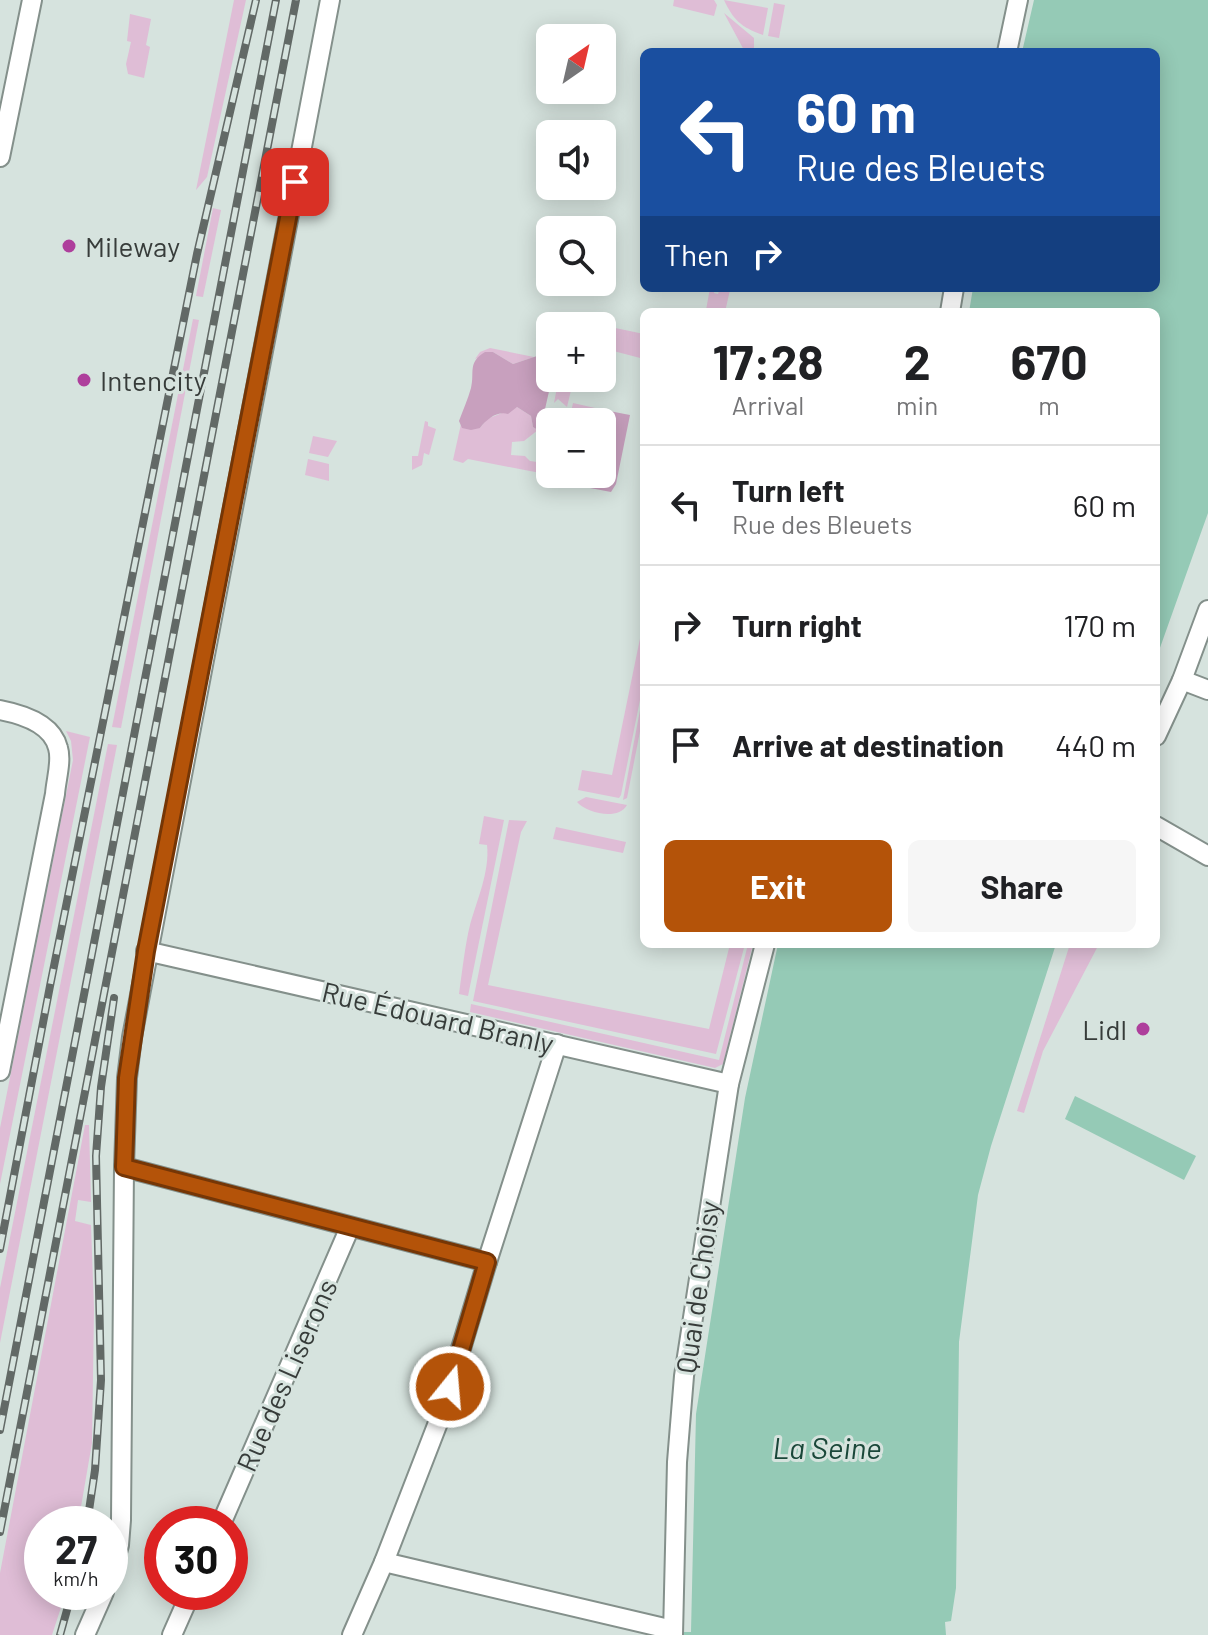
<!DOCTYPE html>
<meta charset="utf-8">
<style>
:root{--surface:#fff;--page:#f6f6f6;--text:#202124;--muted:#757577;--line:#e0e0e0;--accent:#b45309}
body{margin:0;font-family:Barlow,sans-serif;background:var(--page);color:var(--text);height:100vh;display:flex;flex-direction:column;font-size:30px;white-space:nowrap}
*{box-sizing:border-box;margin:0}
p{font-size:26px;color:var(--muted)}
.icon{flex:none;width:44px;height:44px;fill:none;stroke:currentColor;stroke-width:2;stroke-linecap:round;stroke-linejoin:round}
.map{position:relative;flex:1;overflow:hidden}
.side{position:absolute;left:640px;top:308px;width:520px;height:640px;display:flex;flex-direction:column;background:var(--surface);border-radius:12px;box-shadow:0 4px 20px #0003}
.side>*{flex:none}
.top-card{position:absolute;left:640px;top:48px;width:520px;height:244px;border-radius:12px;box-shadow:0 4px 20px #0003;background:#1a4fa0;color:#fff;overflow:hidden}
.needle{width:52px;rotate:34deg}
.buttons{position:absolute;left:536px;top:24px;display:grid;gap:16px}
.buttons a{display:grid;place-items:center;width:80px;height:80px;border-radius:12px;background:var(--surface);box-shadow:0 4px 20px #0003;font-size:40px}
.speed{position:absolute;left:24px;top:1506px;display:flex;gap:16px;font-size:40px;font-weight:700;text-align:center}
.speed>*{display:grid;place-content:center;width:104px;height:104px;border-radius:50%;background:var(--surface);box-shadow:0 4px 20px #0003;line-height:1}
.speed small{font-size:20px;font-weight:400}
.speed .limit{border:12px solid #d22;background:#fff;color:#111}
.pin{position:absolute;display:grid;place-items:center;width:68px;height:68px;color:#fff;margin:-34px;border-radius:16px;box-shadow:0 4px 12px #0006}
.me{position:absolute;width:88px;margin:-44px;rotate:17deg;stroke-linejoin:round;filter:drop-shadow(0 0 6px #0008)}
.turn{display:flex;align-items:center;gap:28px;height:168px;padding:0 24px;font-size:36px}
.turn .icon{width:104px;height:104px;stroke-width:2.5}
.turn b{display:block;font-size:56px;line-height:68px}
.then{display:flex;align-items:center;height:76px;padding:0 24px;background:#0003;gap:16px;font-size:30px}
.eta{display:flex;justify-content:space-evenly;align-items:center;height:136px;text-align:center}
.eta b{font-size:48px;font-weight:700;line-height:56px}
.action{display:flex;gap:16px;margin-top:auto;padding:16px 24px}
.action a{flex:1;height:92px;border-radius:12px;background:var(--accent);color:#fff;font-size:32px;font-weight:700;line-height:92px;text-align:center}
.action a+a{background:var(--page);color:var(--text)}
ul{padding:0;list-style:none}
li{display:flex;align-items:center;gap:24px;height:120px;padding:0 24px;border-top:2px solid var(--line)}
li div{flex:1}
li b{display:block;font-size:30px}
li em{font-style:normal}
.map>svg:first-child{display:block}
.green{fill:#dfbdd6}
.forest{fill:#c8a0be}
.water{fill:#95cab6}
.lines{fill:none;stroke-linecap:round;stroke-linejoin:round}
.minor-casing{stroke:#84908b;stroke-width:22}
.minor{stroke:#fff;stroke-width:18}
.rail-casing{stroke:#626966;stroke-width:8}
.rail{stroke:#d6e3de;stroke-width:5;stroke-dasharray:15;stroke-linecap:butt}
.route-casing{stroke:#753606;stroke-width:20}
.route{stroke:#b45309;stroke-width:14}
.poi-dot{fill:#ae3f9c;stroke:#d6e3de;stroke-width:3}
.labels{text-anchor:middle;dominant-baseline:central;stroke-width:6;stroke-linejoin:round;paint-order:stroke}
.poi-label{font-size:28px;fill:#373c3a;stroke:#d6e3de;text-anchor:start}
.street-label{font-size:28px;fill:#373c3a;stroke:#d6e3de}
.water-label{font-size:30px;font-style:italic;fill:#1a4739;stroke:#d6e3de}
</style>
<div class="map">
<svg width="1208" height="1635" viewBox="0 0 1208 1635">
<rect width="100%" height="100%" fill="#d6e3de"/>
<g class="green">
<polygon points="234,0 246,0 207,177 196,190"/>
<polygon points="674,0 714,0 717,5 714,16 673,6"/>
<path d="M724,0L768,8L763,35C740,27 733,19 724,0Z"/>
<polygon points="774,3 785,5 779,38 768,36"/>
<polygon points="724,13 754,38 754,49 759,52 745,52"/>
<polygon points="130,14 151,19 146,45 150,47 144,78 128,74 126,64 131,42 127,41"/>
<polygon points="213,208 221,210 203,297 196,296"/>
<polygon points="710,288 715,288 714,293 718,294 720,288 730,290 725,312 706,310"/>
<polygon points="193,319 199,320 121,728 112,727"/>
<polygon points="572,319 644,334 644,359 602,348 602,326 571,326"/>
<polygon points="490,348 534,357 513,364 493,352 475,359 480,352"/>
<polygon points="570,378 574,378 567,407 558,399 554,403 558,382 563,388"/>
<polygon points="573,403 604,410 592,412 587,417 581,413 574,413 567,422 552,422 551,418 554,420 568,411 571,412"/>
<polygon points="517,407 531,416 533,427 538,430 524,441 512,442 511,455 525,456 530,461 537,462 544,457 546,450 550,449 550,474 562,474 561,477 468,459 463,463 453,460 461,424 463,428 480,428 487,419"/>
<polygon points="425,421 428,422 428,426 436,429 429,455 424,453 422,465 412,470 412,456 418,456"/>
<polygon points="313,436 337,441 328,457 309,453"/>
<polygon points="308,459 329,464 329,481 305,475"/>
<polygon points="644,619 644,680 621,795 619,798 578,790 582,770 612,775"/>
<polygon points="644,689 644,711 627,798 623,800"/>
<polygon points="66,731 90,737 0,1184 0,1128 73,760 71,741"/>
<polygon points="108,744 117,745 0,1343 0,1288"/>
<path d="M586,797L627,805C618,821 587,813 577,802Z"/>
<path d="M484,816L504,820L468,996L459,994C462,973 465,945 470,925C477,900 490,871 487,845L479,844Z"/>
<polygon points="509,820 527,821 521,832 488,985 709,1029 730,944 745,944 716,1054 473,1001"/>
<polygon points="556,827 626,842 623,853 553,839"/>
<polygon points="748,944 753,944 723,1064 715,1068 470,1012 471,1004 719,1060"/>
<polygon points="1070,944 1099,944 1043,1051 1024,1113 1017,1111"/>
<polygon points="85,1125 89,1125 91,1202 78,1200 75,1221 91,1225 94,1309 92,1443 78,1524 42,1524 42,1592 66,1592 52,1635 0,1635 0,1573"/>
</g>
<g class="forest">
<path d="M485,352H493L513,364L537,356L549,359L550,378H552L543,418L547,430L541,432L533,427L531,416L517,407L508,414C497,411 487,419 480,428L471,430L462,428L459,421C463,410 468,399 471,388C475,372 467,363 485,352Z"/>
<polygon points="604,410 630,415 616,484 611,492 569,484 568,482 569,474 602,474 602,422 589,422 587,417 592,412"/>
</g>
<g class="water">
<polygon points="1034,0 1208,0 1208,513 1156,659 1156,312 969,312 973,288 1156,288 1156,52 1022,52"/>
<polygon points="778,944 1056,944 991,1146 978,1195 959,1342 956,1588 951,1621 945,1622 946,1635 683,1635 683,1632 691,1632 696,1414 745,1098"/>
<polygon points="1075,1096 1196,1156 1184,1180 1065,1119"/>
</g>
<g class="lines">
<defs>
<g id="minor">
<polyline points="1007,52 1018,0"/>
<polyline points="0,157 32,0"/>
<polyline points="950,312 954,288"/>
<polyline points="1182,680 1208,690"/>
<path d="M0,710C21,714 52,723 58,748C62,761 56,780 55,794L0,1071"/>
<polyline points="1156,736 1182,680 1208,610"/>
<polyline points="1156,826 1208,856"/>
<polyline points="146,951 729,1084"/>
<polyline points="124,1167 487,1262"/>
<polyline points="221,1524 350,1227"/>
<polyline points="384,1562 673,1630"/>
<polyline points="110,1578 119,1545 121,1520 124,1167 127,1078 132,1037 330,0"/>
<polyline points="85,1635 104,1592"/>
<polyline points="172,1635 191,1592"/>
<polyline points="352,1635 384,1562 441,1415 487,1262 557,1044"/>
<polyline points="673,1635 677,1462 684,1376 729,1084 765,944"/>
</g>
</defs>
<use href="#minor" class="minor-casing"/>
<use href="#minor" class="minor"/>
<defs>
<g id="rail">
<polyline points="0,1249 50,986 197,254 256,0"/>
<polyline points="0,1430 276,0"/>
<polyline points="87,1524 95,1470 101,1380 96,1156 101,1087 114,998"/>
<polyline points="0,1532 296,0"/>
<polyline points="60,1635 72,1592"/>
</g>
</defs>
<use href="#rail" class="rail-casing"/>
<use href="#rail" class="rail"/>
</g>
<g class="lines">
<defs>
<polyline id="route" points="295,182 146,951 127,1078 124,1167 487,1262 450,1387"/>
</defs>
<use href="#route" class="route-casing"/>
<use href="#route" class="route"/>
</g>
<g class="poi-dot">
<circle cx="69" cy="246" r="8"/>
<circle cx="84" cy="380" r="8"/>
<circle cx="1143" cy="1029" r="8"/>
</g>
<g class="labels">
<g class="poi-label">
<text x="85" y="246">Mileway</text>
<text x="100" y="380">Intencity</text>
<text x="1127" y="1029" text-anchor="end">Lidl</text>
</g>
<g class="street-label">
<text transform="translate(438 1017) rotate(13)">Rue Édouard Branly</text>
<text transform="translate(697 1287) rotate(-82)">Quai de Choisy</text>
<text transform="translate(286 1375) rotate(-66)">Rue des Liserons</text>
</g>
<g class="water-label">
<text x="827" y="1447">La Seine</text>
</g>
</g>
</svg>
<div class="buttons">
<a><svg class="needle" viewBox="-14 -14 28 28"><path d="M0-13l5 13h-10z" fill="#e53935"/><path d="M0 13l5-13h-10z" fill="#757577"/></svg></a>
<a><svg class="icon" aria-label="sound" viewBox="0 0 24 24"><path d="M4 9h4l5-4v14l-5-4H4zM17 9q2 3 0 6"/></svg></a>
<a><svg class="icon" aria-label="search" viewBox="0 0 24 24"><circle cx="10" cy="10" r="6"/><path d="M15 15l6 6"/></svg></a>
<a>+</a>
<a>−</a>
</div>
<div class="speed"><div>27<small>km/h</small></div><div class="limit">30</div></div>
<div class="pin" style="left:295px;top:182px;background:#d93025"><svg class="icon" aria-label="arrive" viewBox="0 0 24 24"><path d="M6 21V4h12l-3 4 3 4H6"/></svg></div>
<svg class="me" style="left:450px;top:1387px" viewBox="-20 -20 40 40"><circle r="17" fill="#b45309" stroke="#fff" stroke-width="3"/><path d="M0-11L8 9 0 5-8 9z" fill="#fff"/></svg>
<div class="top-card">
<div class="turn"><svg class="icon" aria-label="left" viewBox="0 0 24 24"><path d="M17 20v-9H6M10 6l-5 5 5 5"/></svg><div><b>60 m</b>Rue des Bleuets</div></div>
<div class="then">Then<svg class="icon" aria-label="right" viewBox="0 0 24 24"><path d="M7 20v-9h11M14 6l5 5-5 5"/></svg></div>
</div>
<section class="side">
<div class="eta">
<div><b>17:28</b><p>Arrival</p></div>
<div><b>2</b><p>min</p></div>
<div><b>670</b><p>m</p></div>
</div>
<ul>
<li><svg class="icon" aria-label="left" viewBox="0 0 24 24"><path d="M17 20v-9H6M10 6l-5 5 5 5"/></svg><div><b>Turn left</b><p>Rue des Bleuets</p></div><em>60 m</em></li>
<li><svg class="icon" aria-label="right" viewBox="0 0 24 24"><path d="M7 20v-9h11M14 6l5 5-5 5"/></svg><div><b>Turn right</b></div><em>170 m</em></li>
<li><svg class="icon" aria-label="arrive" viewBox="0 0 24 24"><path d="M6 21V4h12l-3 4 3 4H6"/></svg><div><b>Arrive at destination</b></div><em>440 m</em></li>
</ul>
<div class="action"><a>Exit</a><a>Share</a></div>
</section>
</div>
